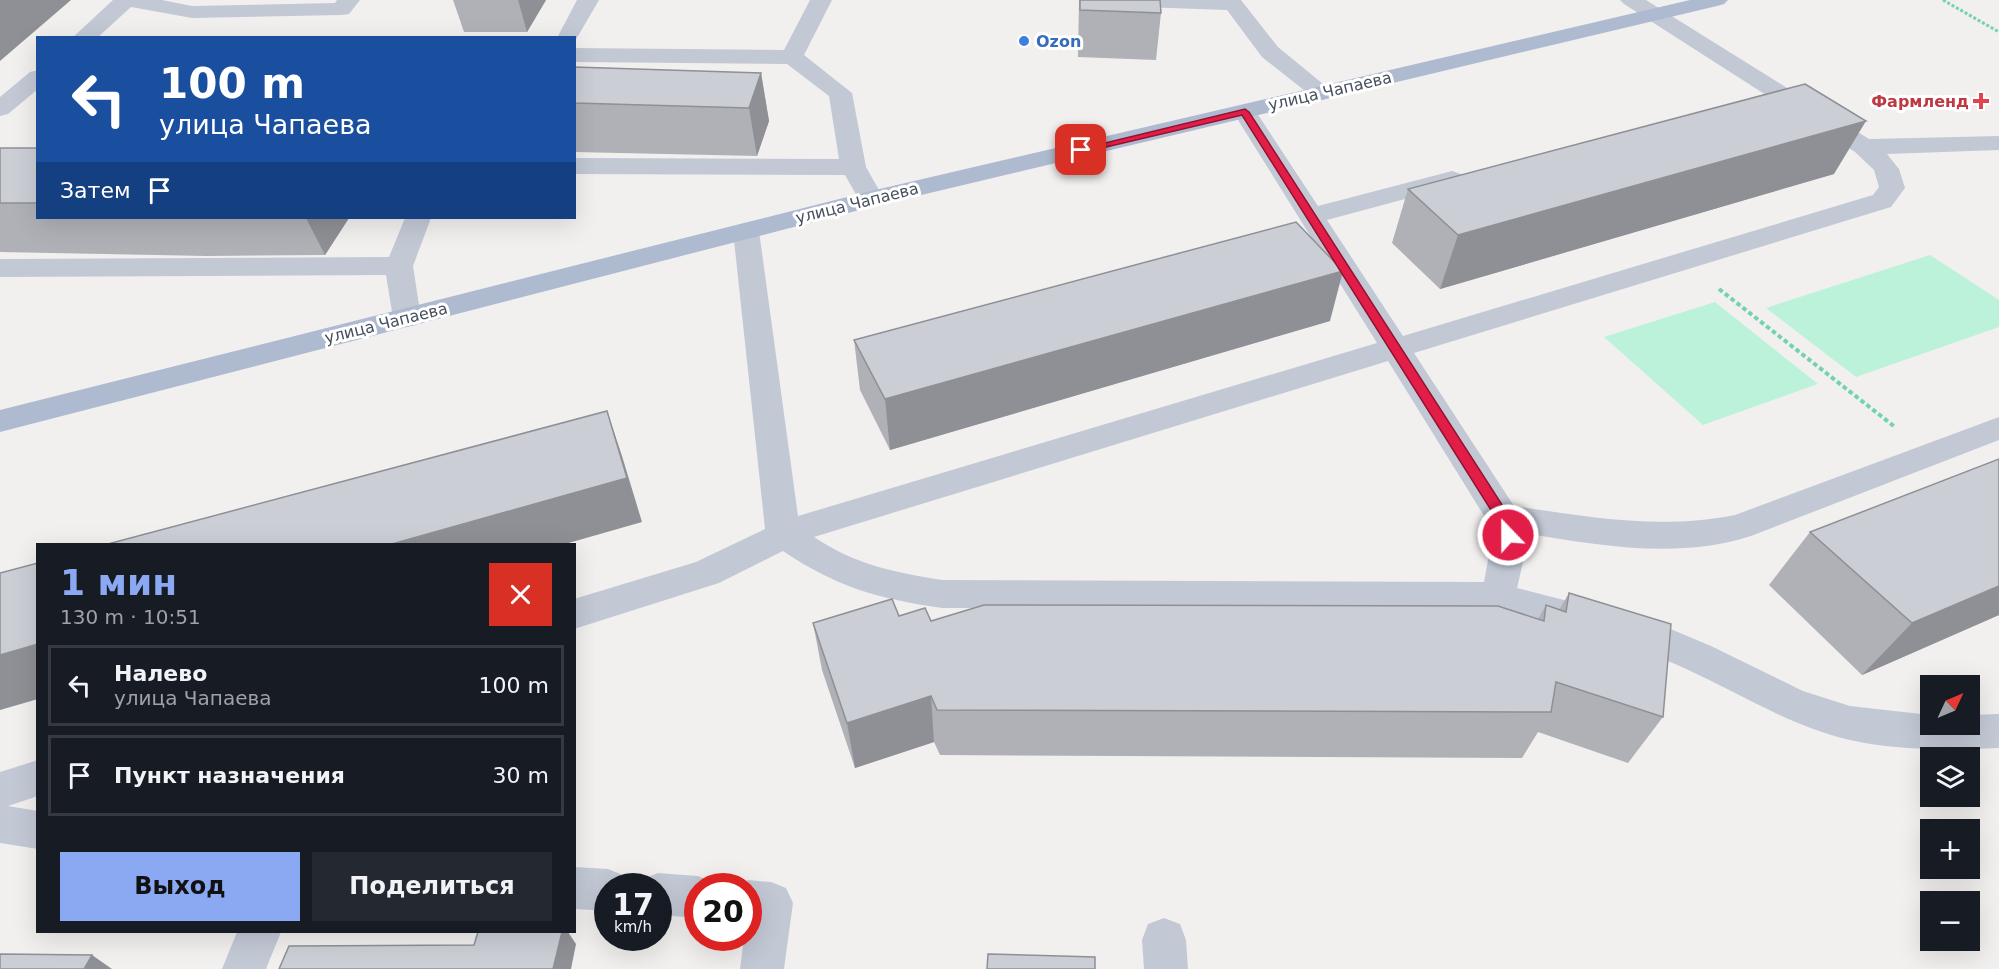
<!DOCTYPE html>
<html lang="ru">
<meta charset="utf-8">
<style>
:root{--surface:#171b24;--page:#242831;--text:#f1f3f6;--muted:#9ea1a6;--line:#363941;--accent:#8ba9f2}
body{margin:0;font-family:"DejaVu Sans",sans-serif;background:var(--page);color:var(--text);height:100vh;display:flex;flex-direction:column;font-size:22px;white-space:nowrap}
*{box-sizing:border-box;margin:0}
p{font-size:20px;color:var(--muted)}
.icon{flex:none;width:33px;height:33px;fill:none;stroke:currentColor;stroke-width:2;stroke-linecap:round;stroke-linejoin:round}
.map{position:relative;flex:1;overflow:hidden}
.drawer{position:absolute;left:36px;top:543px;width:540px;height:390px;display:flex;flex-direction:column;background:var(--surface);border-radius:0px;box-shadow:0 6px 24px #0002}
.drawer>*{flex:none}
.guide{position:absolute;left:36px;top:36px;width:540px;height:183px;border-radius:0px;box-shadow:0 6px 24px #0002;background:#1a4fa0;color:#fff;overflow:hidden}
.needle{width:39px;rotate:46deg}
.buttons{position:absolute;left:1920px;top:675px;display:grid;gap:12px}
.buttons a{display:grid;place-items:center;width:60px;height:60px;border-radius:0px;background:var(--surface);box-shadow:0 6px 24px #0002;font-size:30px}
.speed{position:absolute;left:594px;top:873px;display:flex;gap:12px;font-size:30px;font-weight:700;text-align:center}
.speed>*{display:grid;place-content:center;width:78px;height:78px;border-radius:50%;background:var(--surface);box-shadow:0 6px 24px #0002;line-height:1}
.speed small{font-size:15px;font-weight:400}
.speed .limit{border:9px solid #d22;background:#fff;color:#111}
.pin{position:absolute;display:grid;place-items:center;width:51px;height:51px;color:#fff;margin:-26px;border-radius:12px;box-shadow:0 3px 9px #0006}
.me{position:absolute;width:66px;margin:-33px;rotate:338deg;stroke-linejoin:round;filter:drop-shadow(0 0 4px #0008)}
.turn{display:flex;align-items:center;gap:21px;height:126px;padding:0 24px;font-size:27px}
.turn .icon{width:78px;height:78px;stroke-width:2.5}
.turn b{display:block;font-size:42px;line-height:51px}
.then{display:flex;align-items:center;height:57px;padding:0 24px;background:#0003;gap:12px;font-size:22px}
.round{display:grid;place-items:center;flex:none;width:63px;height:63px;border-radius:0px;background:var(--page)}
.summary{display:flex;align-items:center;justify-content:space-between;height:102px;padding:0 24px}
h1{font-size:36px;font-weight:700;line-height:45px;color:var(--accent)}
.action{display:flex;gap:12px;margin-top:auto;padding:12px 24px}
.action a{flex:1;height:69px;border-radius:0px;background:var(--accent);color:#111;font-size:24px;font-weight:700;line-height:69px;text-align:center}
.action a+a{background:var(--page);color:var(--text)}
ul{padding:0;list-style:none}
li{display:flex;align-items:center;gap:18px;height:81px;margin:0 12px 9px;padding:0 12px;border:3px solid var(--line);border-radius:0px}
li div{flex:1}
li b{display:block;font-size:22px}
li em{font-style:normal}
.map>svg:first-child{display:block}
.green{fill:#bcf2d9}
.lines{fill:none;stroke-linecap:round;stroke-linejoin:round}
.path-far1{stroke:#72d2b1;stroke-width:3;stroke-dasharray:3 2;stroke-linecap:butt}
.path{stroke:#72d2b1;stroke-width:4;stroke-dasharray:4.5 3;stroke-linecap:butt}
.minor{fill:#c2c9d5;fill-rule:evenodd}
.major{fill:#aebad0;fill-rule:evenodd}
.wall{fill:#afb1b7}
.shaded-wall{fill:#8e9095}
.building{fill:#cbced5;stroke:#8e9095;stroke-width:1.5}
.route{fill:#e11d48;stroke:#92132f;stroke-width:1.5}
.shop-dot{fill:#3f7fe0;stroke:#fff;stroke-width:2}
.health-dot{fill:#e0444e;stroke:#fff;stroke-width:2}
.labels{text-anchor:middle;dominant-baseline:central;stroke-width:6;stroke-linejoin:round;paint-order:stroke}
.far-shop-label{font-size:16px;font-weight:bold;fill:#366cbe;stroke:#fff;text-anchor:start}
.far-street-label{font-size:16px;fill:#464f5e;stroke:#fff}
.far-health-label{font-size:16px;font-weight:bold;fill:#be3a42;stroke:#fff;text-anchor:end}
</style>
<div class="map">
<svg width="1999" height="969" viewBox="0 0 1999 969">
<rect width="100%" height="100%" fill="#f2f0ef"/>
<g class="green">
<polygon points="1930,255 1999,300 1999,327 1856,377 1766,308"/>
<polygon points="1715,302 1818,384 1703,425 1604,337"/>
</g>
<g class="lines">
<polyline class="path-far1" points="1943,0 1999,32"/>
<polyline class="path" points="1719,289 1895,427"/>
<g class="minor">
<polygon points="113,0 162,0 192,6 335,3 337,0 360,0 349,14 341,15 192,18 131,7 97,38 72,38"/>
<polygon points="577,0 599,0 574,43 574,38 557,38"/>
<polygon points="810,0 832,0 804,55 852,93 866,167 884,199 880,205 871,207 862,205 845,175 574,174 574,158 839,159 829,96 787,64 574,62 574,48 784,50"/>
<polygon points="1102,0 1241,0 1278,47 1334,93 1330,98 1322,100 1314,98 1262,57 1227,10 1113,6 1106,4"/>
<path d="M1620,0H1646L1869,139L1999,136V150L1887,154L1899,169L1905,188L1891,207L1414,353L1514,506C1588,517 1660,530 1735,515L1999,417V440L1751,536C1676,560 1599,545 1523,533L1524,558L1517,588L1661,625L1711,646L1803,691L1850,706L1930,715V724H1970V715L1999,714V748C1950,750 1898,751 1850,740C1790,726 1739,693 1684,668C1621,639 1539,617 1470,609L942,608C879,599 836,587 783,551L719,583L574,629V599L696,562L765,529L733,231L737,225L746,223L755,225L759,231L798,516L1377,343L1233,112L1237,107L1245,105L1253,107L1318,206L1452,171L1461,174L1465,179L1461,184L1327,220L1403,336L1873,195L1879,187L1874,170L1855,152L1624,4ZM1388,361L1486,519L1490,549L1484,582L942,580C893,572 856,565 814,537Z"/>
<polygon points="38,70 38,89 8,114 0,116 0,97 30,72"/>
<polygon points="405,218 431,218 413,266 421,318 417,325 407,327 397,325 393,318 386,275 0,277 0,259 389,257"/>
<polygon points="38,760 38,796 8,806 38,811 38,849 0,843 0,772"/>
<polygon points="574,867 608,869 623,875 628,886 608,886 608,911 574,909"/>
<polygon points="658,873 698,876 713,882 715,886 698,886 698,918 658,915 658,886 640,886 643,879"/>
<polygon points="748,880 771,882 786,888 793,903 784,969 740,969 744,938 748,938 748,886 733,886"/>
<polygon points="1164,918 1180,924 1186,940 1188,969 1144,969 1142,940 1148,924"/>
<polygon points="237,932 281,932 266,969 222,969"/>
</g>
<polygon class="major" points="1690,0 1728,0 1724,4 1717,6 875,206 0,432 0,410 871,191"/>
</g>
<g class="wall">
<polygon points="453,0 546,0 527,32 464,32"/>
<polygon points="1079,0 1160,0 1161,13 1156,60 1078,57"/>
<polygon points="574,67 761,73 769,121 757,156 574,152"/>
<polygon points="0,148 38,148 38,218 349,218 325,255 207,256 0,252"/>
<polygon points="1834,174 1440,289 1392,243 1408,189"/>
<polygon points="1330,321 890,450 860,390 854,340"/>
<polygon points="1999,459 1999,615 1862,675 1769,585 1810,532"/>
<polygon points="1569,593 1663,717 1628,763 1538,732 1522,758 940,755 934,742 855,768 822,670 813,623 899,616 931,621 1538,619 1546,605 1559,610"/>
</g>
<g class="shaded-wall">
<polygon points="0,0 71,0 0,61"/>
<polygon points="518,0 546,0 527,32"/>
<polygon points="761,73 769,121 757,156 749,108"/>
<polygon points="1866,121 1834,174 1440,289 1458,235"/>
<polygon points="306,218 349,218 325,255"/>
<polygon points="1343,271 1330,321 890,450 885,399"/>
<polygon points="607,411 622,456 642,522 565,544 392,544"/>
<polygon points="1999,586 1999,615 1862,675 1912,623"/>
<polygon points="38,644 38,699 0,710 0,655"/>
<polygon points="931,696 934,742 855,768 847,723"/>
<polygon points="562,932 568,932 576,944 571,969 553,969"/>
<polygon points="92,955 112,969 84,969"/>
</g>
<g class="building">
<polygon points="1080,0 1160,0 1161,13 1080,10"/>
<polygon points="574,67 761,73 749,108 574,103"/>
<polygon points="1805,84 1866,121 1458,235 1408,189"/>
<rect x="0" y="148" width="38" height="55"/>
<polygon points="1296,222 1343,271 885,399 854,340"/>
<polygon points="607,411 627,478 392,544 108,544"/>
<polygon points="1999,459 1999,586 1912,623 1810,532"/>
<polygon points="38,563 38,644 0,655 0,573"/>
<polygon points="1569,593 1671,624 1663,717 1556,682 1551,712 937,710 931,696 847,723 813,623 892,599 899,616 925,608 931,621 984,605 1498,606 1544,621 1546,605 1566,612"/>
<polygon points="478,932 562,932 553,969 279,969 289,946 474,945"/>
<polygon points="0,954 92,955 84,969 0,969"/>
<polygon points="988,954 1095,957 1095,969 987,969"/>
</g>
<polygon class="route" points="1245,109 1249,112 1508,514 1515,535 1513,539 1503,539 1496,518 1242,115 1081,153 1076,150"/>
<circle class="shop-dot" cx="1024" cy="41" r="6"/>
<path class="health-dot" d="M1978 92h6v6h6v6h-6v6h-6v-6h-6v-6h6z"/>
<g class="labels">
<g class="far-shop-label">
<text x="1036" y="41">Ozon</text>
</g>
<g class="far-street-label">
<text transform="translate(1330 91) rotate(-13)">улица Чапаева</text>
<text transform="translate(857 203) rotate(-14)">улица Чапаева</text>
<text transform="translate(386 323) rotate(-14)">улица Чапаева</text>
</g>
<g class="far-health-label">
<text x="1969" y="101">Фармленд</text>
</g>
</g>
</svg>
<div class="buttons">
<a><svg class="needle" viewBox="-14 -14 28 28"><path d="M0-13l5 13h-10z" fill="#e53935"/><path d="M0 13l5-13h-10z" fill="#9ea1a6"/></svg></a>
<a><svg class="icon" aria-label="layers" viewBox="0 0 24 24"><path d="M12 4l9 5-9 5-9-5zM3 14l9 5 9-5"/></svg></a>
<a>+</a>
<a>−</a>
</div>
<div class="speed"><div>17<small>km/h</small></div><div class="limit">20</div></div>
<div class="pin" style="left:1081px;top:150px;background:#d93025"><svg class="icon" aria-label="arrive" viewBox="0 0 24 24"><path d="M6 21V4h12l-3 4 3 4H6"/></svg></div>
<svg class="me" style="left:1508px;top:535px" viewBox="-20 -20 40 40"><circle r="17" fill="#e11d48" stroke="#fff" stroke-width="3"/><path d="M0-11L8 9 0 5-8 9z" fill="#fff"/></svg>
<div class="guide">
<div class="turn"><svg class="icon" aria-label="left" viewBox="0 0 24 24"><path d="M17 20v-9H6M10 6l-5 5 5 5"/></svg><div><b>100 m</b>улица Чапаева</div></div>
<div class="then">Затем<svg class="icon" aria-label="arrive" viewBox="0 0 24 24"><path d="M6 21V4h12l-3 4 3 4H6"/></svg></div>
</div>
<section class="drawer">
<div class="summary"><div><h1>1 мин</h1><p>130 m · 10:51</p></div><a class="round" style="background:#d93025;color:#fff"><svg class="icon" aria-label="close" viewBox="0 0 24 24"><path d="M6 6l12 12M18 6L6 18"/></svg></a></div>
<ul>
<li><svg class="icon" aria-label="left" viewBox="0 0 24 24"><path d="M17 20v-9H6M10 6l-5 5 5 5"/></svg><div><b>Налево</b><p>улица Чапаева</p></div><em>100 m</em></li>
<li><svg class="icon" aria-label="arrive" viewBox="0 0 24 24"><path d="M6 21V4h12l-3 4 3 4H6"/></svg><div><b>Пункт назначения</b></div><em>30 m</em></li>
</ul>
<div class="action"><a>Выход</a><a>Поделиться</a></div>
</section>
</div>
